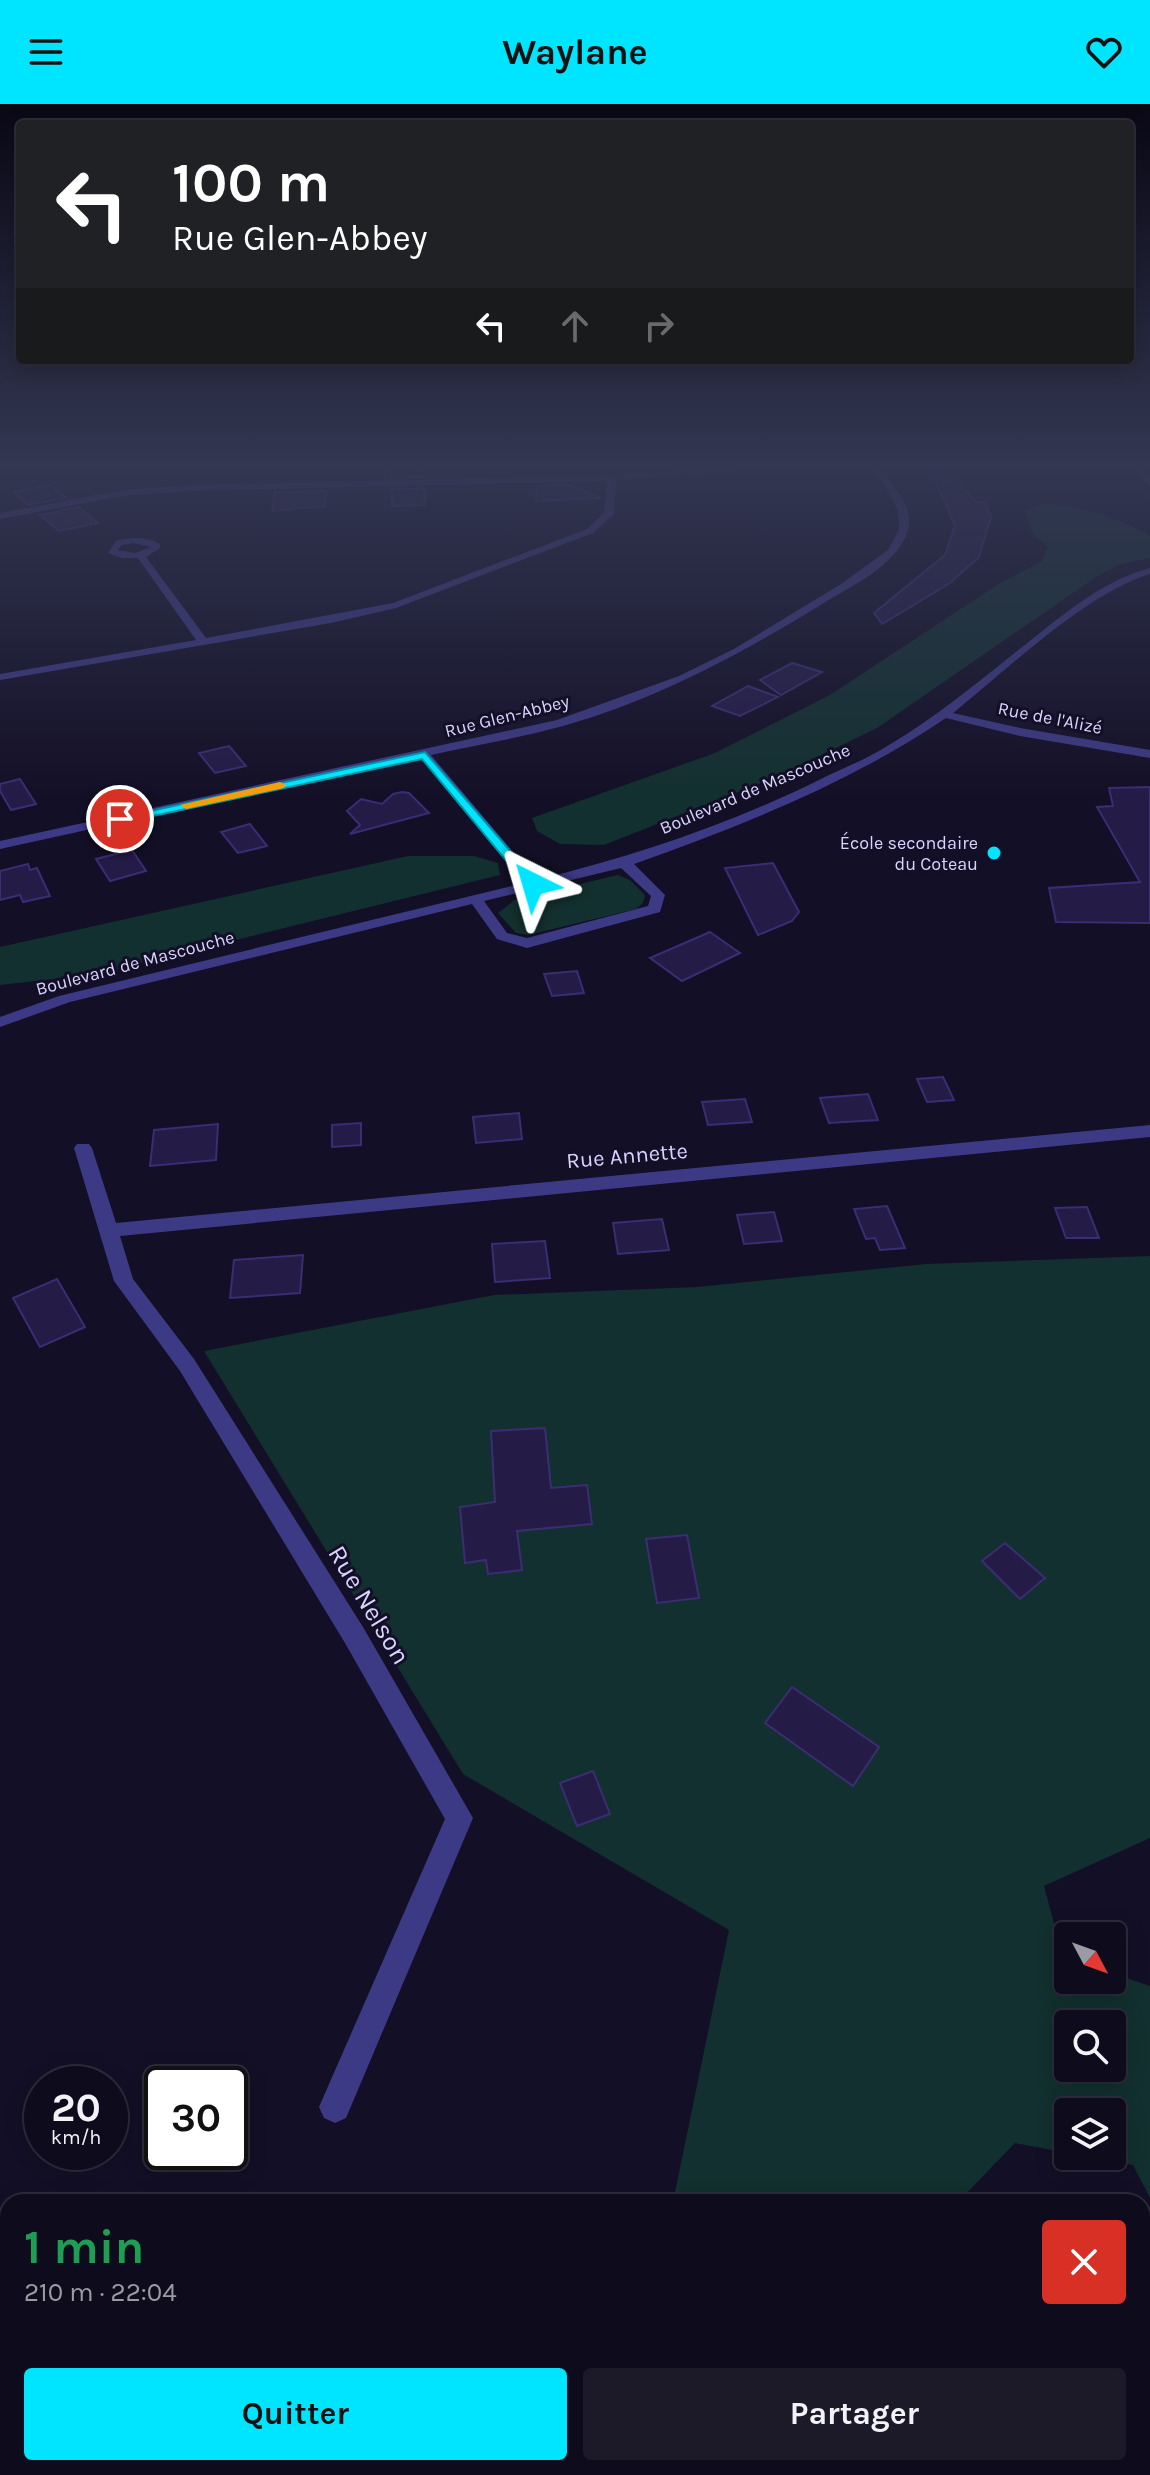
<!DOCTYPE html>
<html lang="fr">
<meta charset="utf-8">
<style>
:root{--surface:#0e0b1c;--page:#1c1929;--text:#f1f3f6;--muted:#9b9ba3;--line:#2e2b3b;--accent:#00e5ff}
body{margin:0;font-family:Karla,sans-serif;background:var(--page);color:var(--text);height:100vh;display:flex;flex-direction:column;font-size:30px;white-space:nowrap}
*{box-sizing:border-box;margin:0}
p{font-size:26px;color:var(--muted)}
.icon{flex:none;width:44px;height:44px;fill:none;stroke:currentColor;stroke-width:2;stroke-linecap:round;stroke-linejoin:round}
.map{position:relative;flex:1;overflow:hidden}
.panel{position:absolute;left:0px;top:2090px;width:1150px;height:282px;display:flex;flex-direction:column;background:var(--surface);border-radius:24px 24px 0 0;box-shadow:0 4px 20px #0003,0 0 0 2px var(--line)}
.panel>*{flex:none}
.top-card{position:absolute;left:16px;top:16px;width:1118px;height:244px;border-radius:8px;box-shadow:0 4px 20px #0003,0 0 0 2px var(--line);background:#202124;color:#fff;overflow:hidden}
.needle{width:52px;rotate:131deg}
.controls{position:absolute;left:1054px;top:1818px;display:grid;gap:16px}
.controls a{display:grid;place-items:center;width:72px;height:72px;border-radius:8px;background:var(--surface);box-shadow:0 4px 20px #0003,0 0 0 2px var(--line);font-size:40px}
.speed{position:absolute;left:24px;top:1962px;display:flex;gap:16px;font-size:40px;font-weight:700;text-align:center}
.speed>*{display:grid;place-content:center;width:104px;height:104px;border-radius:50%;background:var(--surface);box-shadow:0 4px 20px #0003,0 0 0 2px var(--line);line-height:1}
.speed small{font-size:20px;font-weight:400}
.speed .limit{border:4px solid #111;border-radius:12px;background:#fff;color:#111}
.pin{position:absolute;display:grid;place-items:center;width:68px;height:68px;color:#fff;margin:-34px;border:4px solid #fff;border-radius:50%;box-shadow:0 2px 8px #0007}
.me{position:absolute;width:88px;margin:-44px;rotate:320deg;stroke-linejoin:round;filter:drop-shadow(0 0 6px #0008)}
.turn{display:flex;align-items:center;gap:28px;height:168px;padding:0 24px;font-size:36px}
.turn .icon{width:104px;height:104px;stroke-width:2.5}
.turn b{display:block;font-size:56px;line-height:68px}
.lanes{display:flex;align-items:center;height:76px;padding:0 24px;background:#0003;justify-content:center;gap:40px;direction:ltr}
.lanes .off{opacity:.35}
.round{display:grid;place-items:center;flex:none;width:84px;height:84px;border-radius:8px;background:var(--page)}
.head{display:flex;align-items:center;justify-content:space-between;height:136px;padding:0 24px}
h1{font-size:48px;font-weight:700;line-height:60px;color:#1e9e55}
.button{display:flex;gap:16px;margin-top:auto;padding:16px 24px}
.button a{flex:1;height:92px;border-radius:8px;background:var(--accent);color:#111;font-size:32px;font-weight:700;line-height:92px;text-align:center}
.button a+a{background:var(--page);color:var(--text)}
header{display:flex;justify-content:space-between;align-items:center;height:104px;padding:0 24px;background:var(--accent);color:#111;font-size:36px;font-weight:700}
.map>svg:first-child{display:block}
.green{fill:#12302f;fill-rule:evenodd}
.building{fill:#241b47;stroke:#3b2d73;stroke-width:2}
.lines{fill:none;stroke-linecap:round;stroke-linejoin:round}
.minor{fill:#3d3a85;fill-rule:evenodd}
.route{fill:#00e5ff;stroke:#0095a6;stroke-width:2}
.slow{fill:#f59e0b}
.poi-dot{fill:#00e5ff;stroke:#130f26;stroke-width:3}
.labels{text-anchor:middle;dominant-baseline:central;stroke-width:6;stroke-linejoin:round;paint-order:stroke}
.far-street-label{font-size:18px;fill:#d9d4ff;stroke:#130f26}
.far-poi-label{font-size:18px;fill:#d9d4ff;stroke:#130f26;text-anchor:end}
.street-label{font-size:22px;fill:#d9d4ff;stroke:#130f26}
.near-street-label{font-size:26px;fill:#d9d4ff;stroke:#130f26}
</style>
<header><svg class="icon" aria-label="menu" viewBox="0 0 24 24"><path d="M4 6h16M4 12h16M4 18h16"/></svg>Waylane<svg class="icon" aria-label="heart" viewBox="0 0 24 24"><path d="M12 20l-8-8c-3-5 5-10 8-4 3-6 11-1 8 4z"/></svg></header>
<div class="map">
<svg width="1150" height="2371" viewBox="0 0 1150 2371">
<rect width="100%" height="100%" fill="#130f26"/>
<g class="green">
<path d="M1042,400C1077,400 1120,414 1150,432V454L1121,460L1099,471L877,624L776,673L604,741L560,740L537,727L532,714L715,649L830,591L1000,479L1041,458L1048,443L1032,429L1025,407Z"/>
<polygon points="408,752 474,752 498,759 500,771 98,870 0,881 0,843"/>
<polygon points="618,771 630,776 645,791 643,799 636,805 528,831 516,829 498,809 516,795"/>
<path d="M1150,1152V1734L1044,1782L1063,1853L1068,1855V1876H1112V1869L1150,1882V2094L1133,2061L1084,2052H1112V2008H1068V2049L1015,2039L958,2098H673L729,1826L463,1670L204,1247L494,1191L697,1183L926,1160ZM1068,1920H1112V1964H1068Z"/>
<polygon points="588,2364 856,2364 855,2371 585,2371"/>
</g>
<g class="building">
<polygon points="391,363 422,363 423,373 391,373"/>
<polygon points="929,363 945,363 976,398 985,398 991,413 979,453 950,479 882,520 874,509 945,451 955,421"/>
<polygon points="51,381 66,394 28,401 14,388"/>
<polygon points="570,381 601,394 536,397 537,382"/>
<polygon points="424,384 425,401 392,402 392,385"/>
<polygon points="327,387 325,402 272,407 275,388"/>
<polygon points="79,403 98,419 59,427 40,411"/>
<polygon points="792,559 822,568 781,591 760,576"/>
<polygon points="748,582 778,593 740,612 712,602"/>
<polygon points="229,642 246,662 215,669 199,649"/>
<polygon points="20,675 36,700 11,706 0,687 0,680"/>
<polygon points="1150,683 1150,819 1056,818 1049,784 1140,778 1097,703 1113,702 1109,684"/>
<polygon points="402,688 409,689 429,709 350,730 360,721 347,707 361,695 382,700 393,690"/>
<polygon points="250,720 267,742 238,749 221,728"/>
<polygon points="132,746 146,767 110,777 96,755"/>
<polygon points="773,759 799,808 792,817 758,831 725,764"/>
<polygon points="28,760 30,766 37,764 50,792 23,798 20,791 0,796 0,767"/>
<polygon points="710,828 740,849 682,877 650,854"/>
<polygon points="577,867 584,889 552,892 544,870"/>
<polygon points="943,973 954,996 927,998 917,975"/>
<polygon points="868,990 878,1016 829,1019 820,994"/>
<polygon points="745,995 752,1018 708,1021 702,998"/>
<polygon points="519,1009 522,1035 476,1039 473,1013"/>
<polygon points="361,1019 361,1041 332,1043 332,1021"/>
<polygon points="218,1020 216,1056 150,1062 154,1026"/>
<polygon points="887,1102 905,1144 880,1146 875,1134 866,1135 854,1105"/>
<polygon points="1087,1103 1099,1134 1066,1134 1055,1104"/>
<polygon points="774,1108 782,1137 744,1140 737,1111"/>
<polygon points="662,1115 669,1146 618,1150 613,1119"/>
<polygon points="545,1137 550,1174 495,1178 492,1140"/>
<polygon points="303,1151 300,1189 230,1194 234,1156"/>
<polygon points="57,1175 85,1223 40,1243 13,1194"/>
<polygon points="545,1324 551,1384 587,1381 592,1420 517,1427 522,1466 488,1470 486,1456 465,1459 460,1403 495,1398 491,1327"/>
<polygon points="687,1431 699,1494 657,1499 646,1435"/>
<polygon points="1005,1439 1045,1474 1020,1495 982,1457"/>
<polygon points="792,1583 879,1643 853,1682 765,1619"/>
<polygon points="593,1667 610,1710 577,1722 560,1679"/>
</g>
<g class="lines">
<g class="minor">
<path d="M745,363H785L616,376L614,410L593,429L396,504L331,519L0,576V570L196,536L138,454H122L108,449L116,437C132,433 145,432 160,440V444L146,453L206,534L393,499L587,425L604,409L607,377L193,387L123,392L0,415V409L123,386L193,381L612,371ZM133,439L151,443L135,449L117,446L122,441Z"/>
<path d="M869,363H877C892,379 915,403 908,426C899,459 854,481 827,497C743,549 658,595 563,622C520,634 475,641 431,651L537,776C638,751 736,718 829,671C849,662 870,653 889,641C940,611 985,572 1031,536C1069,506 1103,477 1150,464V470C1085,490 1008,565 953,609L1020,624L1150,646V654L1020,632L946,614C850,679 743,721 634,760L665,791L660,808L527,844L497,835L472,800L70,898L0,923V913L59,892L524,779L420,653L0,745V737L557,616L679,572L734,545L841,480L888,446L899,425L898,406L886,383ZM621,764L651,792L648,802L527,834L507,829L484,797Z"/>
<polygon points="1132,363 1140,363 1150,374 1150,383"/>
<polygon points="1150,1021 1150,1033 120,1132 133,1175 194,1255 363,1523 473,1714 346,2014 335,2019 324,2014 319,2003 445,1715 345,1539 180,1267 114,1177 74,1044 77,1040 89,1040 92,1044 116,1119"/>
</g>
</g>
<linearGradient id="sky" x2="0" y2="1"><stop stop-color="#0a0815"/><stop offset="0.52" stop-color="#333752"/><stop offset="1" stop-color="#333752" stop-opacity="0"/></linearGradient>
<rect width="1150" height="695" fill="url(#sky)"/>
<polygon class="route" points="425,648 537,778 537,783 528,783 422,655 120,719 113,715"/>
<polygon class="slow" points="280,678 286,681 284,684 186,705 180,701"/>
<circle class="poi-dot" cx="994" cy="749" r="8"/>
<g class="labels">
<g class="far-street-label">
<text transform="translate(507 612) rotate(-14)">Rue Glen-Abbey</text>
<text transform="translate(1050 614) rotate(11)">Rue de l'Alizé</text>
<text transform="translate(755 685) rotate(-23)">Boulevard de Mascouche</text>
<text transform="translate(135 859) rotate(-15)">Boulevard de Mascouche</text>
</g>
<g class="far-poi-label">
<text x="978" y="739">École secondaire<tspan x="978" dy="21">du Coteau</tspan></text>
</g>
<g class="street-label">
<text transform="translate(627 1052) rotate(-5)">Rue Annette</text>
</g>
<g class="near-street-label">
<text transform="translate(369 1501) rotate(59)">Rue Nelson</text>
</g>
</g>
</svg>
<div class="controls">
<a><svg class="needle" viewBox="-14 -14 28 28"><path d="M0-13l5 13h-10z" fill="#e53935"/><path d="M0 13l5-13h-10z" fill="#9b9ba3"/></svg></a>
<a><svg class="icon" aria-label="search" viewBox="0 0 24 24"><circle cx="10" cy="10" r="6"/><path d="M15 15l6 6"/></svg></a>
<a><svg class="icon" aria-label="layers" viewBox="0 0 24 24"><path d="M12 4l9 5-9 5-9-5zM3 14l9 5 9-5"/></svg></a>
</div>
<div class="speed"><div>20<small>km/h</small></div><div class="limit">30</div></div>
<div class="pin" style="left:120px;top:715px;background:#d93025"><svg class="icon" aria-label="arrive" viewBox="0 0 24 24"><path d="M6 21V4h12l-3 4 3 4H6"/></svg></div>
<svg class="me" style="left:533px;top:780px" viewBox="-20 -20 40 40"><path d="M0-17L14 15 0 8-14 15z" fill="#00e5ff" stroke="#fff" stroke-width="4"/></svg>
<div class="top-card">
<div class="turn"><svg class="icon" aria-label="left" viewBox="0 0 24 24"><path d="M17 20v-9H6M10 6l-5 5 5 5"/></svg><div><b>100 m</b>Rue Glen-Abbey</div></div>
<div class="lanes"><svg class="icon" aria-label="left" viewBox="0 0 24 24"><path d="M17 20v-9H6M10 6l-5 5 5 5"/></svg><svg class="icon off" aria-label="ahead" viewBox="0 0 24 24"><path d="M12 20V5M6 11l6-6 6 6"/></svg><svg class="icon off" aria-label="right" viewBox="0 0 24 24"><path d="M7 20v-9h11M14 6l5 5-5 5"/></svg></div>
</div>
<section class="panel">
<div class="head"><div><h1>1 min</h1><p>210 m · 22:04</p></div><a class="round" style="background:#d93025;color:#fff"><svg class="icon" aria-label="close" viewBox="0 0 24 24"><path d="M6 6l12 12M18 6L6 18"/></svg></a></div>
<div class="button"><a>Quitter</a><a>Partager</a></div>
</section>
</div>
